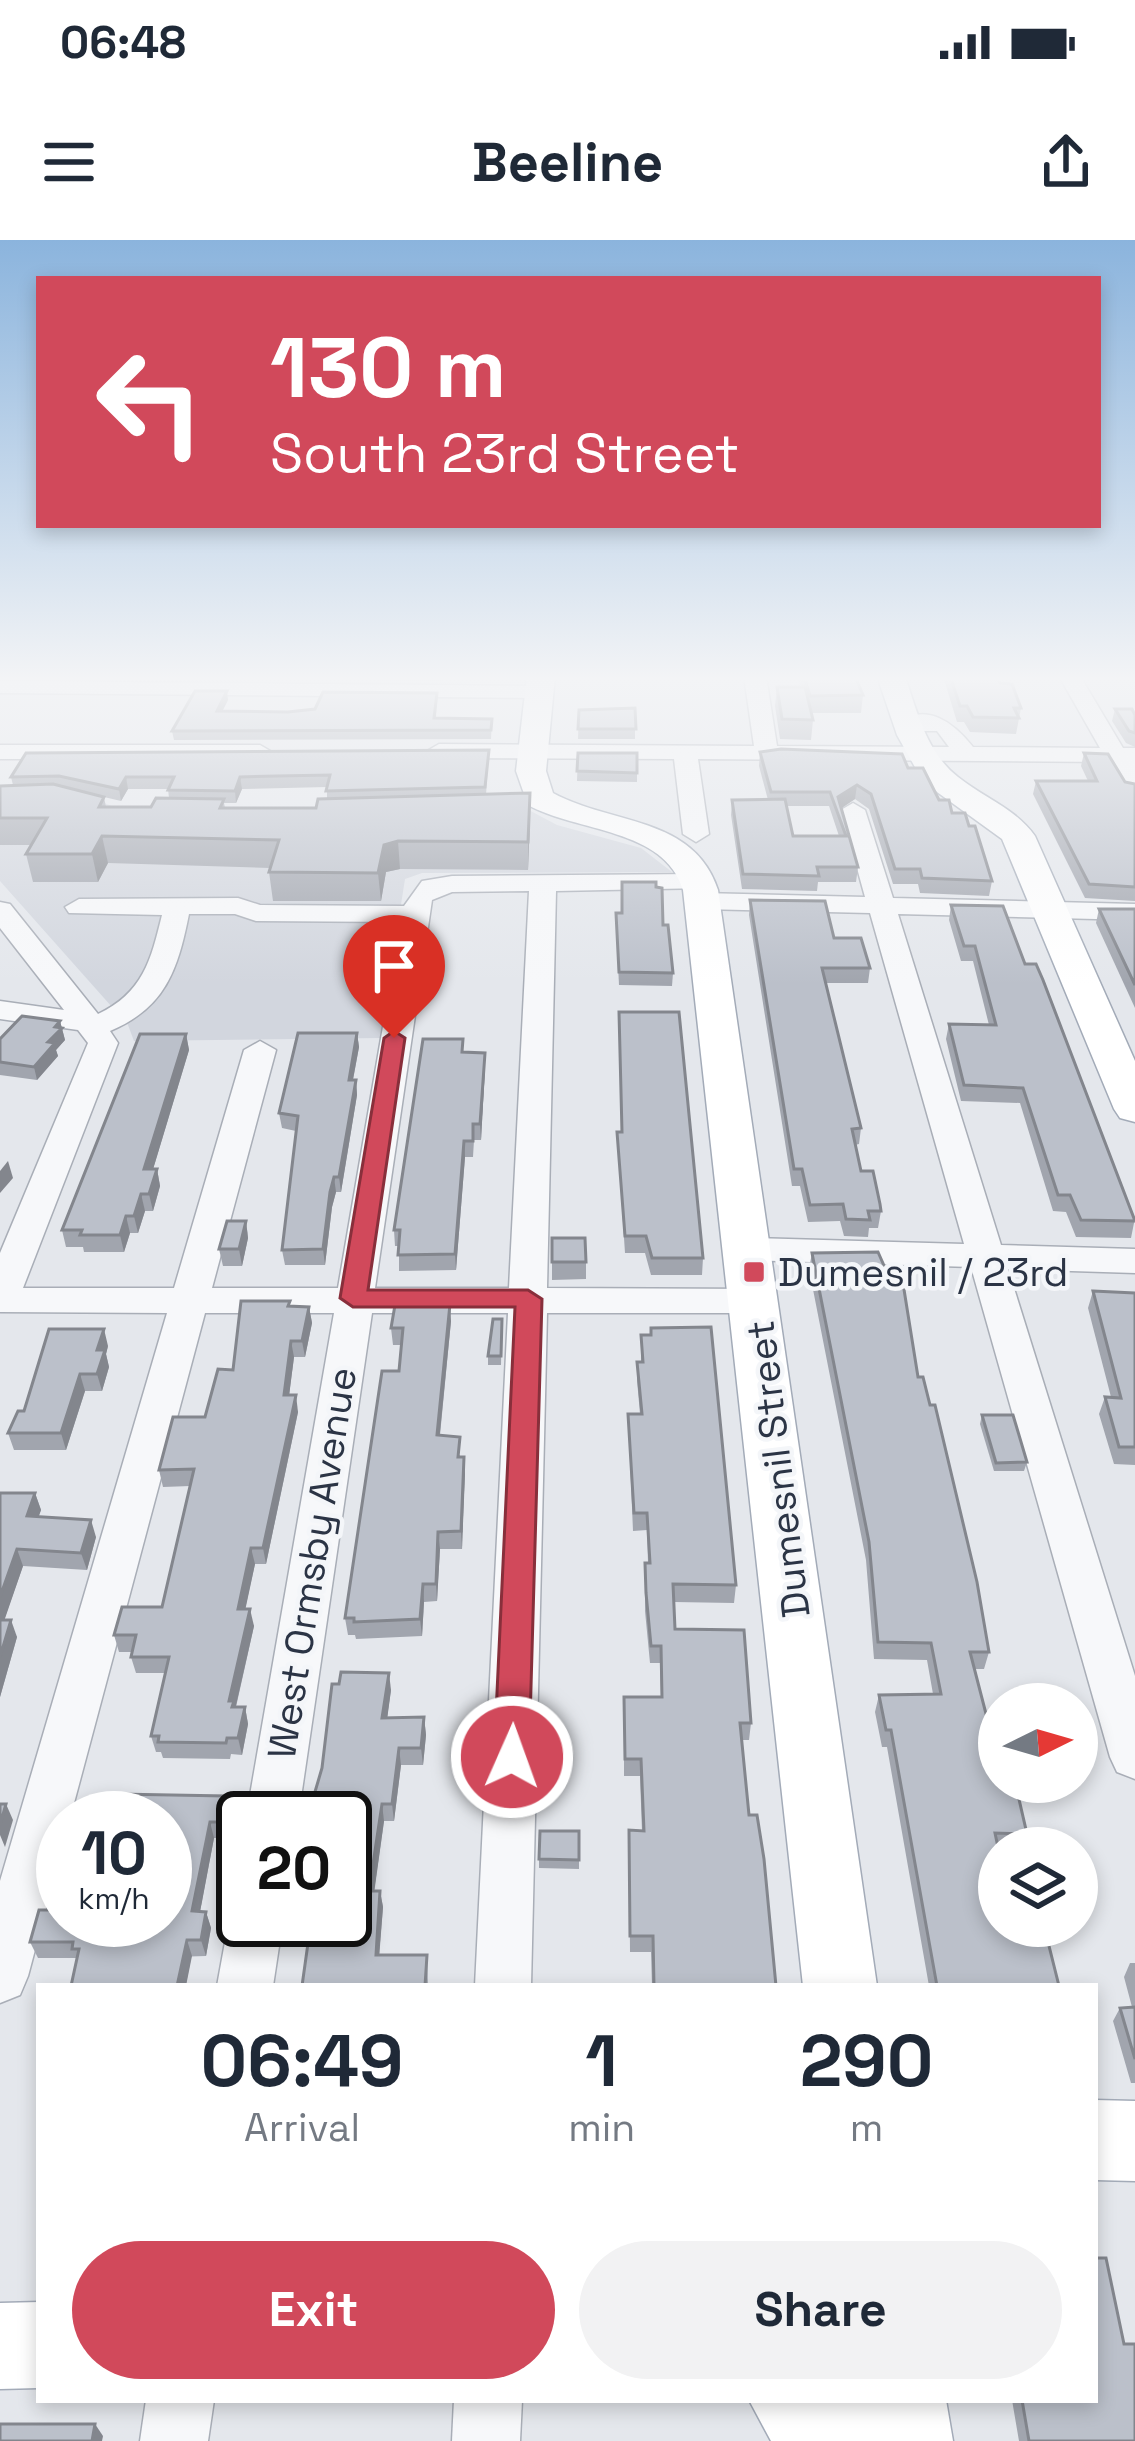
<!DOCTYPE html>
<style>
:root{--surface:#fff;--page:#f2f2f3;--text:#1f2937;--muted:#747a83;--accent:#d1495b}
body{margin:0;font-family:"Space Grotesk",sans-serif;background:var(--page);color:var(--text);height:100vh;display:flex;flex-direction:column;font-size:45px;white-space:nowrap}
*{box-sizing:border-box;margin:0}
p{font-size:39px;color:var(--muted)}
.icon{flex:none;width:66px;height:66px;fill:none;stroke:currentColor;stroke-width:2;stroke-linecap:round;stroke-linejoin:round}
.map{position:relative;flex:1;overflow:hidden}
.side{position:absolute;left:36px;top:1743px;width:1062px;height:420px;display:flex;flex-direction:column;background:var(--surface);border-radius:0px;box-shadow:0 6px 18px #0003}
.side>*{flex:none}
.guide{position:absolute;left:36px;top:36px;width:1065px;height:252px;border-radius:0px;box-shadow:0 6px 18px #0003;background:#d1495b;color:#fff;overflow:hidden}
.needle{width:78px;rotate:85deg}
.tools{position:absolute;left:978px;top:1443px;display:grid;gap:24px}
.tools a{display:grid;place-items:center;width:120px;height:120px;border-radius:50%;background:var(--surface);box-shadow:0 6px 18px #0003;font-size:60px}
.speed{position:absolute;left:36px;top:1551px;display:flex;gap:24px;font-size:60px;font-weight:700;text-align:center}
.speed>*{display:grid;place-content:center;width:156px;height:156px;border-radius:50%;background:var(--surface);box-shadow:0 6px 18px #0003;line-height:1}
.speed small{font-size:30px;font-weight:400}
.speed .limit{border:6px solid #111;border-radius:18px;background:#fff;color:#111}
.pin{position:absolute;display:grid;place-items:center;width:102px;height:102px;color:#fff;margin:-123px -51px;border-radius:50% 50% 50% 0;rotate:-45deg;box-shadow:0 0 12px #0007}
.pin .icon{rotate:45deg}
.me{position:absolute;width:132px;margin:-66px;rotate:2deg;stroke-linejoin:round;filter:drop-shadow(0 0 9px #0008)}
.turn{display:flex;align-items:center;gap:42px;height:252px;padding:0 36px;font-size:54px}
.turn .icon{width:156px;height:156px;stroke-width:2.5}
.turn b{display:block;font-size:84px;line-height:102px}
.eta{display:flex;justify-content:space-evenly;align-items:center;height:204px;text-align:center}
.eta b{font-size:72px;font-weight:700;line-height:84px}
.primary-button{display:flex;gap:24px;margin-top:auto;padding:24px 36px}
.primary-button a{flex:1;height:138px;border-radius:72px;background:var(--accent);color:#fff;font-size:48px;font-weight:700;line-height:138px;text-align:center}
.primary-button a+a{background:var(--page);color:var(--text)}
.status{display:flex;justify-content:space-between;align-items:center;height:84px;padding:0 60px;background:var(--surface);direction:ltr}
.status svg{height:33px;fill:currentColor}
header{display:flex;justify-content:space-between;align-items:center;height:156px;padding:0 36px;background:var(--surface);font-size:54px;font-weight:700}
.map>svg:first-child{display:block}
.built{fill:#d2d6de}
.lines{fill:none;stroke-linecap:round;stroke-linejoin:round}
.minor-casing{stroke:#a9aeb7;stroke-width:3}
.major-casing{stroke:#a3abb8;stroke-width:3}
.minor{fill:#f7f8fa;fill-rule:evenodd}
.major{fill:#fff;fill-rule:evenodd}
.wall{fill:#a1a5ae;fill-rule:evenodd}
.shaded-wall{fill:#83868d}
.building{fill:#bbc0ca;stroke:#83868d;stroke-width:3}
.route{fill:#d1495b;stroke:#882f3b;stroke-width:3}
.poi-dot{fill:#d1495b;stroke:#f4f6f9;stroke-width:4.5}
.labels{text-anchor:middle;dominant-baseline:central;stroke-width:9;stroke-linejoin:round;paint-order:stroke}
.poi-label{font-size:39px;fill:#2b3445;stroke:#f4f6f9;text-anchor:start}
.street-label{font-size:39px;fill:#2b3445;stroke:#f4f6f9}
</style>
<div class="status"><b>06:48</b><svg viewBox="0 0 49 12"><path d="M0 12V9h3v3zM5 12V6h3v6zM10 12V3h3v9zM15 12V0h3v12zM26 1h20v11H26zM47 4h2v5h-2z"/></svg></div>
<header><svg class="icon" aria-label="menu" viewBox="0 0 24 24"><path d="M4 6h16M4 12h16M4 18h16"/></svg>Beeline<svg class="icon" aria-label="share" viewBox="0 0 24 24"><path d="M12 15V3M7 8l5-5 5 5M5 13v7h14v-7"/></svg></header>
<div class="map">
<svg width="1135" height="2201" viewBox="0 0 1135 2201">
<rect width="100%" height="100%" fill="#e4e7ec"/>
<polygon class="built" points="80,554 120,569 523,567 557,585 641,608 672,632 422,633 405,639 380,798 134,801 128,785 0,641 0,555"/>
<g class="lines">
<defs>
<g id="minor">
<path d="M744,436H766L777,506L949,507L937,491H907L896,484C926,461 954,483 973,507L1100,508L1059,436H1080L1123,508H1135V555L1126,553L1108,522L698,519L709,594L696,602L683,594L674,519L439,518L427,511L439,504L754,506Z"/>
<polygon points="0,441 540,446 551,452 540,458 0,453"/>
<polygon points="0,505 260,505 272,512 260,519 0,519"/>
<polygon points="853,563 865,570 893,658 1135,664 1135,680 898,674 1001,1005 1135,1009 1135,1033 1008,1029 1135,1436 1135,1539 1117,1532 1110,1517 971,1027 750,1020 737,1017 732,1009 737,1001 750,998 964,1004 870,673 702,669 688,661 702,653 865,657 841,570"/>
<path d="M698,634L711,642L707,648L556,651L547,1048L757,1049L770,1052L776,1061L770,1070L757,1073H547L531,1746H475L508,1073H372L298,1578H246L334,1073H205L70,1578H63V1605L28,1736L20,1755L0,1763V1641L167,1073L0,1072V1013L88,803L78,790L0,779V761L64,770L0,688V662L10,664L98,774C143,753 151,720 162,675L69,673L65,667L79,659L238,658L260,665L404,666L422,641L452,636ZM529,651L509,1048H375L432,660L452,652ZM189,674H235L256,681L401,682L338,1048H212L276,810L260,801L244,810L174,1048H23L118,803L110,791C165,768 178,730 189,674Z"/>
<polygon points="243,1659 243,1680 283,1680 273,1746 217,1746 229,1680 237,1662"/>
<polygon points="146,2160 214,2160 208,2201 140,2201"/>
<polygon points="454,2160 522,2160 520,2201 452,2201"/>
</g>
<g id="major">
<path d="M527,436H555L546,531L553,553C612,585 694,576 718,650L877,1746H803L683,650C665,588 576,592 528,565L516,531Z"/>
<path d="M877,436H905C917,472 927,513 958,537C984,558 1015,568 1035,596L1135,821V882L1120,878L1114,869L1002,599L937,552L916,529L897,495Z"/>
<polygon points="1095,1860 1135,1861 1135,1941 1095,1940"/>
<polygon points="39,2062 39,2148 0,2149 0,2063"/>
<polygon points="749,2160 946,2160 953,2201 771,2201"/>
</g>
</defs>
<use href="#minor" class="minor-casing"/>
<use href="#major" class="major-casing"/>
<use href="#minor" class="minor"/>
<use href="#major" class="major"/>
</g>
<g class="wall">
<polygon points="179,436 239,436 238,439 179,438"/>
<polygon points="333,436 442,436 442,441 333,440"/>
<polygon points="797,436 855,436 863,455 861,473 811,473 813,480 811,500 780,499 775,466 777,447 801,447"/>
<polygon points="943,436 996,436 1021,468 1016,494 970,492 964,482 957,482"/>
<polygon points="437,453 436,478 492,479 491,499 174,500 172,491 228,460 222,471 288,472"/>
<polygon points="635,468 635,499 578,499 579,470"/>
<polygon points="1115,469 1135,475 1135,507 1126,503 1112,481"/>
<path d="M489,510L486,555L530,580L528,630L400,629L386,632L381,661H273L269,632L270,628L108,623L98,642H33L26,614L31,605H0V546L13,545L11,537ZM327,547V559L316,568H225L224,563H236L242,549ZM128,549H168L169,558L151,567H106L104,557L121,561Z"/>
<path d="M760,512L908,528L952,573L992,641L989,656L920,653L918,644H893L869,569L855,559L842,568L858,627L856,642H818L817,651L742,649L731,575L732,560H768L759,526ZM786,566H829L839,596H793Z"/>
<polygon points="578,513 637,513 637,542 577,541"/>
<polygon points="1084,513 1125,542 1135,544 1135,661 1085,658 1033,554 1036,541 1088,541 1081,526"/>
<polygon points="750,660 834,698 870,728 868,743 826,743 861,888 859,904 855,905 861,931 881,971 878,988 869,988 868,997 844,996 840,981 808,982 800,946 792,946 749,675"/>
<polygon points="951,665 1025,724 1135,978 1131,998 1076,997 1066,972 1053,971 1020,863 961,861 946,799 949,784 989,785 973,721 961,721 949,680"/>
<polygon points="1099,669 1135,669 1135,768 1096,683"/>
<polygon points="616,685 663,685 673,733 672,746 619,745"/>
<polygon points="60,781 65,800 56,810 58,816 37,840 0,835 0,799"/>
<polygon points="357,793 359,807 353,840 356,840 357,855 341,952 336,952 332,967 325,1025 285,1025 282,1010 296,891 282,888 279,873"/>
<polygon points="186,794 189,810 153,929 157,929 160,946 153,971 145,971 138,993 130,993 124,1012 84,1012 83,1007 66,1007 62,990"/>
<polygon points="464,812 485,828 481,900 474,900 473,917 465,917 456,1030 399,1031 399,1006 395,1006 394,990"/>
<polygon points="617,892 703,1018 702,1035 651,1035 645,1013 625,1013"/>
<polygon points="246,981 248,998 242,1026 223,1026 219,1009"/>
<polygon points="552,998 586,1022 586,1039 552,1040"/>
<polygon points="812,1013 918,1137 989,1412 984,1429 975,1429 992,1497 1027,1594 1022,1608 999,1608 999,1686 1059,1746 929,1746 887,1507 882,1507 875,1472 879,1455 933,1454 927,1420 874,1419 866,1320 809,1029"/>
<polygon points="1093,1051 1135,1053 1135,1225 1114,1224 1099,1174 1105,1157 1111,1157 1088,1068"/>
<polygon points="290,1061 290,1066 309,1067 312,1083 305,1117 294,1117 289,1155 298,1172 266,1324 255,1324 245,1369 254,1386 236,1467 245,1467 248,1484 242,1515 231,1514 230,1519 163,1518 161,1512 156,1512 151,1496 165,1433 136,1433 131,1417 132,1412 119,1412 114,1395 162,1367 190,1246 163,1247 159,1230 205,1177 233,1130"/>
<polygon points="502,1079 501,1125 488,1125 488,1116"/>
<polygon points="451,1081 440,1195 461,1217 464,1217 462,1309 440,1309 437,1361 424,1362 422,1396 356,1399 355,1395 348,1395 345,1378 399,1131 402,1105 393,1105 391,1088"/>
<polygon points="641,1095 736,1345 734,1363 674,1362 675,1389 751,1483 749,1500 741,1500 749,1575 776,1746 652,1746 651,1712 630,1712 629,1590 642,1591 640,1536 624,1536 624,1457 661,1457 660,1423 650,1423 645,1371 645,1323 648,1323 647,1290 633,1291 628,1174 640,1174 637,1140 637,1122 641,1122"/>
<polygon points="108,1106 106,1114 109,1127 102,1151 85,1151 66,1210 14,1210 8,1193 24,1171"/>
<polygon points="982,1175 1027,1222 1024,1231 994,1231 980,1184"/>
<polygon points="0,1253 35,1253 41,1270 38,1277 96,1297 87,1330 23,1326 4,1380 17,1397 0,1457"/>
<polygon points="391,1450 387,1478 424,1477 426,1495 423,1525 401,1525 394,1581 384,1581 374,1651 380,1651 383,1667 379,1715 427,1715 428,1746 302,1746 308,1705 296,1705 293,1689 345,1578 315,1578 312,1562"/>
<polygon points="226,1556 230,1572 225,1598 214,1598 200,1671 206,1672 211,1688 206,1716 77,1720 76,1718 38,1718 30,1702 165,1680 165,1578"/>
<polygon points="579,1591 579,1629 539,1628 539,1619"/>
<polygon points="1130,1723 1135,1723 1135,1843 1131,1843 1113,1781 1120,1768 1132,1767 1124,1737"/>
<polygon points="1124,2104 1135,2201 1019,2201 1012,2160 1095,2160"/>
</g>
<g class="shaded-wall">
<polygon points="227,451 228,460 218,480 217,471"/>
<polygon points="126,537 128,549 121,561 119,549"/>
<polygon points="240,537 242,549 236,563 235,551"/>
<polygon points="857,545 855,559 837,571 838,557"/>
<polygon points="530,553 530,580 528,630 528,602"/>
<polygon points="102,596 108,623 98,642 92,614"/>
<polygon points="398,601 400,629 386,632 381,661 378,633 384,605"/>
<polygon points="60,781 65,800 56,810 58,816 37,840 34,827 55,787"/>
<polygon points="357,793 359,807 350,855 349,840"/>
<polygon points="186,794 189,810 148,946 144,929"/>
<polygon points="485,813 485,828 481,900 480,884"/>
<polygon points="356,840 357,855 341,952 339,937"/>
<polygon points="464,901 465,917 456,1030 455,1014"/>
<polygon points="8,921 13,938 0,953 0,931"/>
<polygon points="157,929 160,946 153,971 149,954"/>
<polygon points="334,937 336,952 332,967 325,1025 323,1009 330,952"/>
<polygon points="141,954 145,971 138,993 134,976"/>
<polygon points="126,976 130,993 124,1012 120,995"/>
<polygon points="246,981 248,998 242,1026 239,1009"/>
<polygon points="450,1064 451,1081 438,1212 437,1195"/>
<polygon points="309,1067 312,1083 305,1117 302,1101"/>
<polygon points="104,1089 108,1106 106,1114 109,1127 102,1151 97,1134 97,1110"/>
<polygon points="291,1101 294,1117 287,1172 284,1155"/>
<polygon points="80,1134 85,1151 66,1210 61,1193"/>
<polygon points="296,1155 298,1172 266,1324 263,1308"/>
<polygon points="464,1217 465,1234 462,1309 461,1291"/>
<polygon points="35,1253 41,1270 33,1293 27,1276"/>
<polygon points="91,1280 96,1297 87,1330 81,1313"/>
<polygon points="438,1292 440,1309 437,1361 436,1344"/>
<polygon points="251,1308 255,1324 242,1385 238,1369"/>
<polygon points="17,1309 23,1326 0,1393 0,1357"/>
<polygon points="423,1344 424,1362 422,1396 420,1379"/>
<polygon points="250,1369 254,1386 234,1474 229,1461"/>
<polygon points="11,1380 17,1397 0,1457 0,1417"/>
<polygon points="389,1433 391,1450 385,1495 382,1478"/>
<polygon points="245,1467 248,1484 242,1515 238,1498"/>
<polygon points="424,1477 426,1495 423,1525 421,1508"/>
<polygon points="399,1508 401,1525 394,1581 392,1564"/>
<polygon points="226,1556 230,1572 225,1598 221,1582"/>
<polygon points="6,1564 13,1580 5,1607 0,1595 0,1585"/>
<polygon points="382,1564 384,1581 372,1668 369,1651"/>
<polygon points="210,1582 214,1598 197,1688 192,1671"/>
<polygon points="380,1651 383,1667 378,1731 376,1715"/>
<polygon points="206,1672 211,1688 206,1716 201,1700"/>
<polygon points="187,1700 192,1716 186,1746 177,1746"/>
<polygon points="95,2184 103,2196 102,2201 92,2201"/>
</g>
<g class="building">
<polygon points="804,436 855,436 863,455 810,456"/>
<polygon points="950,436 996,436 1000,443 1012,444 1021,468 1014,468 1019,478 973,477 967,466 960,466"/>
<polygon points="777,447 805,447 813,480 782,479"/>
<polygon points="195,451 227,451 217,471 288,472 315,469 323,452 437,453 434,478 492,479 491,490 172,491"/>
<polygon points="635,468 636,489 578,489 579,470"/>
<polygon points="1115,469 1132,469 1135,475 1135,493 1129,491"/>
<polygon points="781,509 902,514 908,528 923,528 939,560 949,560 952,573 965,573 969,586 975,586 992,641 922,638 920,629 895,629 871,554 857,545 838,557 858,627 817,627 819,636 743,634 732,560 785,559 793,596 846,596 830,552 771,552 760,512"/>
<polygon points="489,510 485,547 326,551 330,535 276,536 240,537 235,551 168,550 174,537 126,537 119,549 59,536 11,537 26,513"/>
<polygon points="578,513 637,513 637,533 577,531"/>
<polygon points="1084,513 1108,514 1125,542 1135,544 1135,647 1089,644 1036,541 1097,541"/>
<polygon points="53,544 104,557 99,567 151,567 156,558 224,559 220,568 316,568 318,559 530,553 528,602 398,601 384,605 378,633 269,632 279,600 102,596 92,614 26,614 47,578 0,578 0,546"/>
<polygon points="622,642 656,642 656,647 662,648 663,685 668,685 673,733 619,732 616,673 622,673"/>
<polygon points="750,660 825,661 834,698 861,698 870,728 822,728 861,888 852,889 861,931 873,931 880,964 881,971 868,971 870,980 846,979 843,964 810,965 802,929 794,929"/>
<polygon points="951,665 1003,666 1025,724 1036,724 1043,740 1135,981 1081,980 1070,955 1058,955 1023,848 964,845 949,784 996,785 975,706 964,706"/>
<polygon points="1099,669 1135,669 1135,745"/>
<polygon points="619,772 679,772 703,1018 652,1018 646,996 625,996 617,892 622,892"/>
<polygon points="22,776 60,781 55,787 62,788 48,802 55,803 34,827 0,822 0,799"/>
<polygon points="298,793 357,793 349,840 356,840 339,937 334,937 330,952 323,1009 282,1010 298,876 279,873"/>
<polygon points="140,794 186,794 144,929 157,929 149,954 141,954 134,976 126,976 120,995 80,995 82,990 62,990"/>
<polygon points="423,799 463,799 462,812 485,813 480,884 473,884 473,901 464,901 455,1014 398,1015 400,990 394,990"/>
<polygon points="227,981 246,981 239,1009 219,1009"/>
<polygon points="552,998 585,998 586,1022 552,1022"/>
<polygon points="878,1012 889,1037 902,1037 918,1137 923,1137 930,1165 935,1165 977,1342 989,1412 970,1412 992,1497 999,1497 999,1542 1015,1542 1027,1594 995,1593 999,1612 999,1686 1044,1686 1059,1746 937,1746 891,1490 886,1490 879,1455 941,1454 931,1403 878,1402 869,1302 812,1013"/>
<polygon points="1093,1051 1135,1053 1135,1207 1119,1207 1105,1157 1121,1158"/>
<polygon points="241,1061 290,1061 288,1066 309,1067 302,1101 291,1101 284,1155 296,1155 263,1308 251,1308 238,1369 250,1369 229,1461 234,1461 232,1467 245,1467 238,1498 227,1498 226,1503 158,1502 159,1496 151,1496 169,1417 131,1417 136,1395 114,1395 122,1367 162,1367 194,1229 159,1230 173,1177 205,1177 218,1129 233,1130"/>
<polygon points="404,1064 450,1064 437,1195 460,1197 458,1217 464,1217 461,1291 438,1292 436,1344 423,1344 420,1379 354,1382 354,1378 345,1378 382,1131 399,1131 403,1088 391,1088 395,1065"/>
<polygon points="493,1079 502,1079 501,1116 488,1116"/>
<polygon points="711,1087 736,1345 673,1344 675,1389 744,1390 751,1483 740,1483 749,1575 757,1575 764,1619 776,1746 654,1746 653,1696 630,1696 629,1590 644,1591 641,1519 625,1519 624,1457 662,1457 661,1406 651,1406 646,1353 645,1323 650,1323 647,1273 634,1273 628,1174 642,1174 637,1122 643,1122 641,1095 651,1095 651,1088"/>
<polygon points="49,1089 104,1089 97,1110 105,1110 97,1134 80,1134 61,1193 8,1193 18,1171 24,1171"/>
<polygon points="982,1175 1013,1175 1027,1222 996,1223"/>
<polygon points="0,1253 35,1253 27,1276 91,1280 81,1313 17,1309 0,1357"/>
<polygon points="0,1380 11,1380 0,1417"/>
<polygon points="341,1432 389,1433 382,1478 424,1477 421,1508 399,1508 392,1564 382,1564 369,1651 380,1651 376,1715 427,1715 425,1746 302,1746 310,1689 293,1689 294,1680 345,1680 345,1578 319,1578 322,1562 312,1562 322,1528 332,1444 339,1444"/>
<polygon points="116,1554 226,1556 221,1582 210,1582 192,1671 206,1672 201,1700 187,1700 177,1746 71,1746 79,1709 72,1709 73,1702 30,1702 39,1670 63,1670 63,1680 165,1680 165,1578 110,1578"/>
<polygon points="0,1564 6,1564 0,1585"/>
<polygon points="540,1591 579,1591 579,1620 539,1619"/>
<polygon points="1135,1767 1135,1819 1120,1768"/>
<polygon points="1095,2018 1106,2018 1124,2104 1135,2104 1135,2201 1029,2201 1022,2160 1095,2160"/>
<polygon points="0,2184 95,2184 92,2201 0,2201"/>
</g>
<linearGradient id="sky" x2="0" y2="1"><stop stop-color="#8bb4dd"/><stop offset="0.59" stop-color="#f3f4f6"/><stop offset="1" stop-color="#f3f4f6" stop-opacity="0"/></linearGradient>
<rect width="1135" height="744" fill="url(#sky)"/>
<polygon class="route" points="394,791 405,798 368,1050 528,1050 542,1059 529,1517 524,1528 512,1532 499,1528 494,1517 515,1067 353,1067 340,1058 384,798"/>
<rect class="poi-dot" x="742" y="1020" width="24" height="24" rx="6"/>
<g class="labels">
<g class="poi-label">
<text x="778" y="1032">Dumesnil / 23rd</text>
</g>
<g class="street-label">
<text transform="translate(778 1229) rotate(-97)">Dumesnil Street</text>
<text transform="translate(312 1323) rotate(-81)">West Ormsby Avenue</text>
</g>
</g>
</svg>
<div class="tools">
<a><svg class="needle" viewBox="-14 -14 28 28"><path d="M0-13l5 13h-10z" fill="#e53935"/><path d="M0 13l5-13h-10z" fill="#747a83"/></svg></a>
<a><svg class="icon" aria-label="layers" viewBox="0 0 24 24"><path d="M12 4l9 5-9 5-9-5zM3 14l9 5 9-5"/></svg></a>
</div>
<div class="speed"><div>10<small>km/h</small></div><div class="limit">20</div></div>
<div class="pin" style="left:394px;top:798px;background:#d93025"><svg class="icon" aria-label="arrive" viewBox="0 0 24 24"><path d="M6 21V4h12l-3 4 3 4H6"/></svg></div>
<svg class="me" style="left:512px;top:1517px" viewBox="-20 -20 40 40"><circle r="17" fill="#d1495b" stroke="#fff" stroke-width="3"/><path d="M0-11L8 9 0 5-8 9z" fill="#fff"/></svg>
<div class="guide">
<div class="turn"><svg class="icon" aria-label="left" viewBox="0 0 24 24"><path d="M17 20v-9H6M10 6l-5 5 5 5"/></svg><div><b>130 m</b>South 23rd Street</div></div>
</div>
<section class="side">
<div class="eta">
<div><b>06:49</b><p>Arrival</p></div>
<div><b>1</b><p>min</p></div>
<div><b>290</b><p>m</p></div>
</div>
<div class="primary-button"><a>Exit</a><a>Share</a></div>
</section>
</div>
